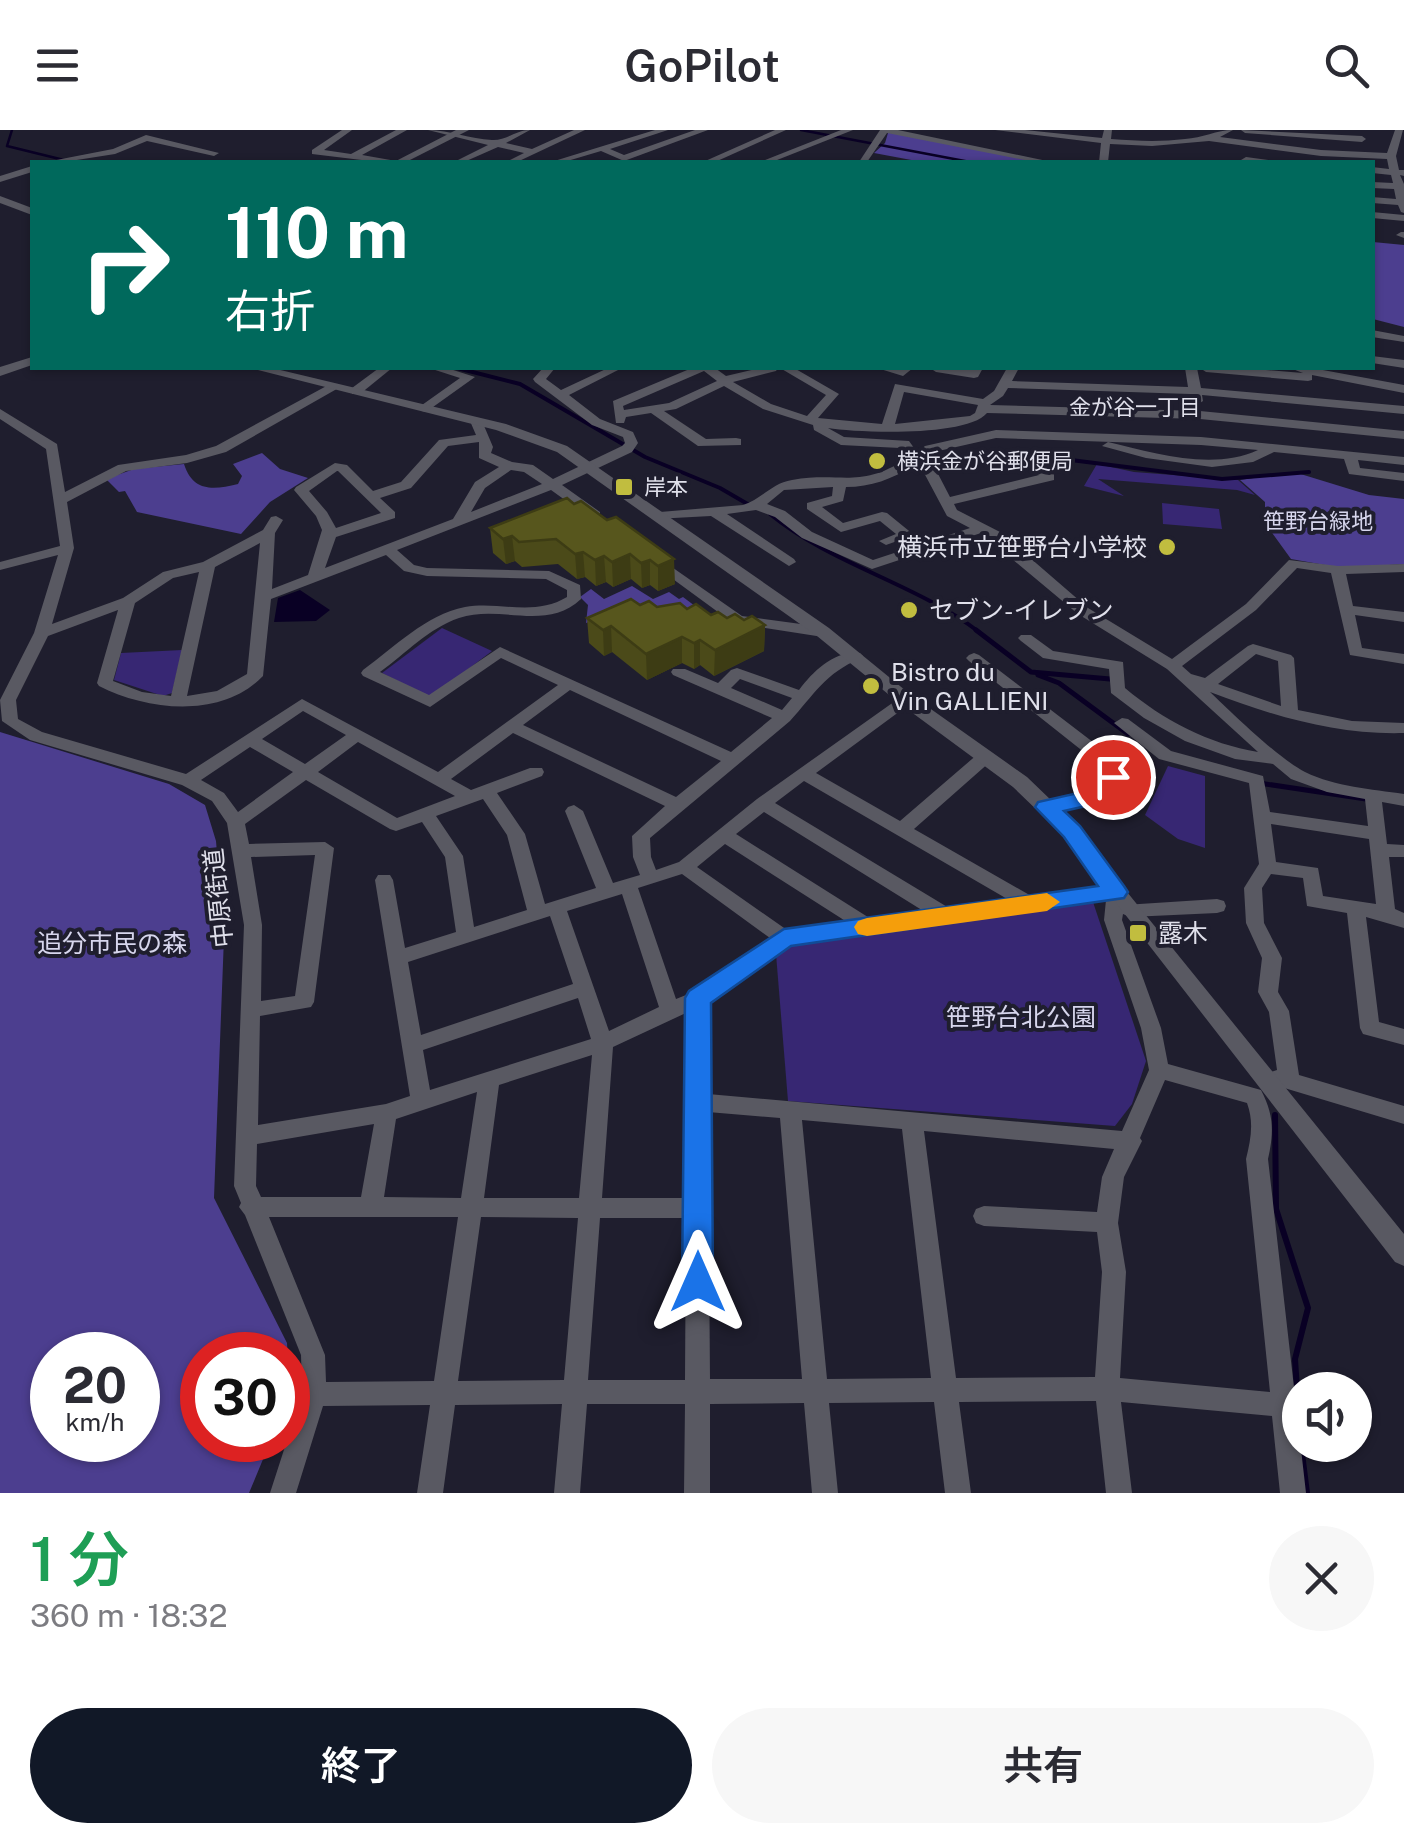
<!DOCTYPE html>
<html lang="ja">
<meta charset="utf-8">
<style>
:root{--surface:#fff;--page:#f7f7f7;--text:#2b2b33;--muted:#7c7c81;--accent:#111827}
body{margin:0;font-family:"Public Sans","Noto Sans JP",sans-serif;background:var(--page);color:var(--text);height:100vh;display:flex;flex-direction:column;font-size:38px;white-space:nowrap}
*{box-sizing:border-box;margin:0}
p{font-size:32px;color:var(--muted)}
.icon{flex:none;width:55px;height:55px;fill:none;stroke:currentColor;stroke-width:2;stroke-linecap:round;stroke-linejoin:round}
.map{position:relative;height:1363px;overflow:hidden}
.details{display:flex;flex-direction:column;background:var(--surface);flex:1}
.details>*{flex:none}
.hud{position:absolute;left:30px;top:30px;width:1345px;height:210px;border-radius:0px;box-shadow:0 2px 8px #0004;background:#00695c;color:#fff;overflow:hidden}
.tools{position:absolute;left:1282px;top:1242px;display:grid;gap:20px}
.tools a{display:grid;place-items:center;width:90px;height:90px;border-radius:50%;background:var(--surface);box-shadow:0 2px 8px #0004;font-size:50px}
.speed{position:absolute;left:30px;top:1202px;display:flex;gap:20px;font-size:50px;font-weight:700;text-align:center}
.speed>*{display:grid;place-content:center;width:130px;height:130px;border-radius:50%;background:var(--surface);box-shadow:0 2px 8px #0004;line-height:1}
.speed small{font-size:25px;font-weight:400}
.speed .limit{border:15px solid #d22;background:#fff;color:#111}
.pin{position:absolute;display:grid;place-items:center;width:85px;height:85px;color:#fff;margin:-42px;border:5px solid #fff;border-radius:50%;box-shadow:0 2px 10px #0007}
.me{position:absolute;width:110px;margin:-55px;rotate:0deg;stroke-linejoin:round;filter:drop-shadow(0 0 8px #0008)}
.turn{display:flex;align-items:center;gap:35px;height:210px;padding:0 30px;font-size:45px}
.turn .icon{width:130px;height:130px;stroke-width:2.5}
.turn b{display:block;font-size:70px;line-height:85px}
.round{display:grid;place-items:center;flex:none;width:105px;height:105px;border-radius:52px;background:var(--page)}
.summary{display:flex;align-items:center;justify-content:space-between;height:170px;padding:0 30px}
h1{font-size:60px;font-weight:600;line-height:75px;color:#1e9e55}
.primary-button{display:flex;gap:20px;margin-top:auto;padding:20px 30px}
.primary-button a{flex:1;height:115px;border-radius:60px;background:var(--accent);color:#fff;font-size:40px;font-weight:600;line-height:115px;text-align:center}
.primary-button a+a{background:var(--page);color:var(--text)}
header{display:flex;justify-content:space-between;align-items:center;height:130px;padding:0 30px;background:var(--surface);font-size:45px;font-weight:600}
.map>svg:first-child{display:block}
.green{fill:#372773}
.forest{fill:#4c3e8f;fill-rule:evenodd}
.water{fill:#090024}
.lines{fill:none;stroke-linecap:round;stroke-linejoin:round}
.stream-far3{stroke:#090024;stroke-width:2.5}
.stream-far2{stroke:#090024;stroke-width:4}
.stream-far1{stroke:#090024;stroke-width:5}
.stream{stroke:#090024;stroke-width:6}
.minor{fill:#595962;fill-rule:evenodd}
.tertiary{fill:#595962;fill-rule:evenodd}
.wall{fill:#4b4a19}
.shaded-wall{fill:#3d3c14}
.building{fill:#57561d;stroke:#3d3c14;stroke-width:2.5}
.route{fill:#1a73e8;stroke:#114b97;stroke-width:2.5}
.slow{fill:#f59e0b}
.poi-dot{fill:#c1bd3f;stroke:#1f1e2e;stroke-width:4}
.labels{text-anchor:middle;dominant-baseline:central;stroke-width:8;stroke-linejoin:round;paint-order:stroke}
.far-neighbourhood-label{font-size:22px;fill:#e0e0eb;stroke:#1f1e2e}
.far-poi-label{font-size:22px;fill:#e0e0eb;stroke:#1f1e2e;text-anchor:start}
.far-park-label{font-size:22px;fill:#d7d6ed;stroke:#1f1e2e}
.poi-label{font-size:25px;fill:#e0e0eb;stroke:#1f1e2e;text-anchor:start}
.street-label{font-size:25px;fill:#e0e0eb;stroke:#1f1e2e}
.park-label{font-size:25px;fill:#d7d6ed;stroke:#1f1e2e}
</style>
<header><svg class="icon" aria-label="menu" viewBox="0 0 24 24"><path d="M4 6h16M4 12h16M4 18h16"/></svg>GoPilot<svg class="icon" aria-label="search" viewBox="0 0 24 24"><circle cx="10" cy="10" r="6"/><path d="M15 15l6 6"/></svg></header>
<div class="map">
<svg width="1404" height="1363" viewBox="0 0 1404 1363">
<rect width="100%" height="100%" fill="#1f1e2e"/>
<g class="green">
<polygon points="1097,334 1134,342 1238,350 1255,365 1237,360 1098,349 1124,366 1084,356"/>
<polygon points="1162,373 1219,379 1222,399 1163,394"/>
<polygon points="442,498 492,521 434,565 425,565 382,543"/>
<polygon points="182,520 172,563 163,566 114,550 121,523"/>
<polygon points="1168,636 1205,646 1205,718 1178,709 1145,685"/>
<polygon points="1093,772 1146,931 1132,974 1115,996 788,971 776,824 794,813"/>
</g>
<g class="forest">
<polygon points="888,3 891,3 1042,32 922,32 874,23 885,13"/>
<polygon points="1373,112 1404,115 1404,197 1373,189"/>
<path d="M262,323L280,339L308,348L270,372L241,404L137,382L125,361L119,362L106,349L134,339L184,334C193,362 213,360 238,354L242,346L233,334Z"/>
<polygon points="1294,342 1369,365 1404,369 1404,434 1342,438 1291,429 1265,393 1265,372 1240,350"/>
<polygon points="632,456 653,469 669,462 679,469 683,467 723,497 597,489 586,493 588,475 580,467 591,459 604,469"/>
<path d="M0,602L169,654L205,675L216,711L224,807L214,1068L287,1213L290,1265L288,1271V1225H202V1310H271L249,1363H0ZM52,1225H138V1310H52Z"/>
</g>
<polygon class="water" points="300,460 330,480 316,491 274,492 278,468"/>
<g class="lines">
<g class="stream-far3">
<polyline points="12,0 7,16 72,32"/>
<polyline points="801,0 970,32"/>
</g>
<g class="stream-far2">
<polyline points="457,238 520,254 645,327 720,358 751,376"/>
<polyline points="1047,327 1222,349 1309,342"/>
<path d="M770,384C832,435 915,453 979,502"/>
</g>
<g class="stream-far1">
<polyline points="976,500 1031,542 1110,549"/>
<polyline points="1038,545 1059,553 1128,604"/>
<polyline points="1259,653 1366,669"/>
</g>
<g class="stream">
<polyline points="1275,985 1276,1079 1308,1178 1295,1229 1300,1306"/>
<polyline points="1301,1315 1307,1363"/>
</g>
<g class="minor">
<polygon points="342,0 352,0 324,20 351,24 396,0 407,0 362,25 402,32 378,32 312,24 312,20"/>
<path d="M428,0C450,0 470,9 492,10C505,11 516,0 530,0L506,13L532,19L574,0H585L517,32H506L524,23L498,17L464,32H454L488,15Z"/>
<polygon points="655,0 668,0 610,19 624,25 695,0 708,0 624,31 601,21 564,32 551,32"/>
<polygon points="775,0 786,0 715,32 703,32"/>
<polygon points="841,0 853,0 772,32 760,32"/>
<polygon points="880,0 898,0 1052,32 1035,32 887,3 867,32 859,32"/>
<path d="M995,0H1025L1102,8L1104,0H1112L1111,9C1136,11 1161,12 1185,9C1202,8 1217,0 1233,0L1220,7L1321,20L1387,23L1395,0H1403L1396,26L1399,40H1404V46L1400,45L1404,54V83L1401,82L1398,75L1372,73V67L1396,69L1394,59L1372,58V52L1393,53L1391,45L1372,43V37L1389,39L1387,29L1321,26L1209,11L1152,16L1110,14L1108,32H1099L1101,13Z"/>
<polygon points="1241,0 1362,6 1366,9 1362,12 1245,3"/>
<polygon points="146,5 219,23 214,26 147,11 115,24 64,32 46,32 113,19"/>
<polygon points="1246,27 1283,32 1243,32 1241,30"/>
<polygon points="32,36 32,42 0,52 0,46"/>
<polygon points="1372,82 1404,85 1404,91 1372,88"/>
<polygon points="1401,102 1404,102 1404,108 1396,105"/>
<polygon points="1372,200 1404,206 1404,212 1372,207"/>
<polygon points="1372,226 1404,230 1404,238 1372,233"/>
<polygon points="379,238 392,238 360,264 352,264 352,258"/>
<polygon points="429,238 447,238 475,247 426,282 422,281 422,275 460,248"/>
<path d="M543,238H555L546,249L561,260L608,238H622L569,265L600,289L633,302L638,313L632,322L562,355L600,382V388H590L551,360L397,420L414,435L427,438L549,441L580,455L581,469C546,502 500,474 459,488C429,498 405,524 380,542L429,565L500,517L731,622L772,588L673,545L671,542L673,539H685L718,553L731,540L737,538L799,560C814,540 835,520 860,523L863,526L860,529C826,542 813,566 790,591L650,708L651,727L656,740L679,732L757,669L905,564L911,565L913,569L911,573L816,643L900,691L979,623H991L993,627L991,631L914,699L1033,767L1116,755L1123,757L1125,762L1124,775L1217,769L1224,771L1226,776L1224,781L1217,783L1130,787L1123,784L1122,790L1161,898L1168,934L1261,960C1274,985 1274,1002 1268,1029L1306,1363H1280L1272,1286L1121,1272L1132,1363H1106L1096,1271L959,1272L971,1363H945L934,1272L829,1273L838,1363H812L804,1273L710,1274V1363H684L685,1274H587L580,1363H554L562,1274L455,1275L443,1363H417L430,1275L323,1276L296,1363H270L302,1264L301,1225L245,1085L239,1077L241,1073L234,1056L244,795L227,693L212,671L182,655L30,610L2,591L0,570L34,503L58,425L0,440V432L60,416L46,319L0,289V279L57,314L65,362L118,335L186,325L216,316L332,253L342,256L226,322L187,333L126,341L67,372L74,418L52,494L123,468L163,442L203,432L263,400L271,387L276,386L283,390L275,403L272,459L308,445L322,400L316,386L294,360L296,357L335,333L347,335L373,361L401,352L439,310L476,305L470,291L472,288L482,291L493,317L491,323L512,332L533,335L553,349L622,316L625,313L623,307L592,295L535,252L533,249ZM479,312V328L499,337L475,352L453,389L325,438L336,407L395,388V382L380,368L411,358L448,316ZM511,340L524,342L542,354L471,382L485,358ZM337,341H338L381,383L336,398L327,382L309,361ZM260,413L247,544L217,561L187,566L215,437ZM386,425L404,441L427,446L546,449L567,460V467C534,487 500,471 465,477C425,485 395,517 363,540L361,543L363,546L430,577L501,528L558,555L438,642L302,569L186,644L42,602L18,589L16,570L48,506L118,480L97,553L99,556C148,581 222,589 263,546L271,469ZM199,442L171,566L142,562L113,551L135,473L173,448ZM740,549L792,568L782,580L731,558ZM570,560L721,631L676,667L523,595ZM303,581L346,605L305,634L262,609ZM513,603L665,676L632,706L633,727L640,745L613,753L583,681L574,675L568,677L565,681L596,758L545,774L525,704L497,663L542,646L544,642L542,638H530L471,660L451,649ZM358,612L455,666L397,688L318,642ZM250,617L293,642L238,682L224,663L201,650ZM306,650L390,699L396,701L422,692L445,727L456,802L405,818L393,750L390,745H378L375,750L410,966L386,974L258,995L260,886L311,877L314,872L334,718L325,712L249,714L245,694ZM804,651L1009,770L949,778L775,673ZM483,669L507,705L527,780L474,797L463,726L436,686ZM764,682L925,782L871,789L736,704ZM725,714L847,792L787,800L697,737ZM315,725L295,866L261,871L262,795L251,727ZM682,744L770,808L691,863L676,869L638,758ZM622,764L659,877L609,901L567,781ZM1106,770L1104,790L1141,898L1149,940L1122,1001L708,964V871L789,814ZM550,786L573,854L421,905L408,832ZM578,868L591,909L430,960L423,920ZM688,882L686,1068H602L613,917ZM592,925L579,1068H484L499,955ZM1165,950L1247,973C1254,992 1251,1009 1246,1029L1270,1262L1120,1248L1126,1142L1118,1093L1124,1047L1142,1011L1140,1008ZM477,962L461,1068L384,1067L396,989ZM708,982L780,988L802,1249H710ZM802,990L902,999L931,1248L827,1249ZM374,994L361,1067H261L256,1056L257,1014ZM924,1001L1114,1019L1102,1047L1097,1082L984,1076L976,1079L973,1086L976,1093L984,1096L1097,1102L1102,1142L1095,1247L956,1248ZM269,1087H458L434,1251L326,1252L325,1225ZM481,1087L578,1088L564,1250L458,1251ZM600,1088H686L685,1250H588Z"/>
<path d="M692,238H715L726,246L760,238H778L776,241L733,252L771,274L807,286L826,265L780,238H794L839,264L818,288L882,294L895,254L983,269L994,261L1007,238H1019L1012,251L1188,257L1185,238H1197L1201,258L1404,276V284L1202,265L1203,271L1197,275L1193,274L1190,264L1008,258L1003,266L990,275L1200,281L1404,301V309L1200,289L987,283C967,307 859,303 828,298L844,307L909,311L917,322L925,316L996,300L1201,307L1404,327V335L1358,330L1360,338L1404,343V351L1349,344L1344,329L1274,322L1253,332L1212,337L1146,328L1102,316L1108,312C1153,323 1213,341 1258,320L1201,315L996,308L934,322L922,330L929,334C976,323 1013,312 1054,344V350L954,374L957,380L1000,402L1088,478L1172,529L1246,474L1289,430L1338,436L1404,434V442L1346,444L1353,476L1404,482V492L1355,485L1362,518L1404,524V534L1350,525L1331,443L1297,438L1256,480L1182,536L1191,544L1205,548L1248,516L1253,514L1291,525L1294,528L1298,580L1352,591L1404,593V603C1336,605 1273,586 1210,562C1233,584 1278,628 1305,642C1336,657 1371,659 1404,664V676L1382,672L1387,714L1404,715V727H1389L1395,779L1404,783V798L1366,787L1379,892L1404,899V915L1363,904L1360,898L1347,783L1307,776L1303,748L1271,744L1262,758L1264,793L1282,828L1278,862L1289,881L1299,945L1404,976V994L1271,954L1268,948L1271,942L1277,940L1269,882L1258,862L1262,828L1246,793L1244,758L1259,734L1249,653L1159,629L1114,593L1122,588L1128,589L1171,621L1263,646L1270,682L1368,696L1365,669L1327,662L1291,649L1273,634L1235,629L1185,611L1144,588L1111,563L1109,539L1043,528L1021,511L1018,508L1021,505H1031L1053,521L1123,532L1125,558C1163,590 1209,614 1258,622L1167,539L1078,484L981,403L872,439L802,408L775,387L756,380L727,384L794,429L796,432L789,436L711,386L655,389V383L660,382L743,375C762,369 772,353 792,350C842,341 858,360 908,328L900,318L841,315L814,300L813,295L763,279L724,256L676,279L664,281L706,309L736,308L741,309V315L698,316L651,283L626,287L624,293H616L613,271ZM704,241L717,251L669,273L624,280L623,276ZM904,262L978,275L975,283L970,286L895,294ZM991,330L1017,333L1039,345L950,367L936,340ZM913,336L923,341L947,386L970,398L873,430L812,402L785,381L767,374L784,360L833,357L832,366L807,373V379L841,402L880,391L896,404L879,411L886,415L914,405L887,383L882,382L843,393L822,377L843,371L846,357C871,357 892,349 913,336ZM1256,524L1278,531L1281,576L1218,554ZM1271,694L1369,709L1376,774L1323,766L1318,738L1276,732Z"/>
<polygon points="877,238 913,238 903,246"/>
<polygon points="930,238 983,238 978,247 974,248 936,242"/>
<polygon points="1200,238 1241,238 1303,243 1290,238 1312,238 1404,255 1404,263 1312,245 1312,250 1308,251 1206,242"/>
<polygon points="656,426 742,486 823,497 831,502 823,507 733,493 651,433 651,427"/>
<polygon points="974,523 979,525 1119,632 1121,636 1111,668 1047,683 1041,681 1038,677 1041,673 1098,660 1104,638 969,531 966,528 969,525"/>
</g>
<g class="tertiary">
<polygon points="456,0 469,0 406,32 394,32"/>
<polygon points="0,66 32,78 32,85 0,73"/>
<polygon points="32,227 32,235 0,246 0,237"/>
<polygon points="250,238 272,238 506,294 567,316 829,498 911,565 1027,647 1079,697 1123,757 1404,1104 1404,1136 1395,1132 1065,707 1013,657 899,573 817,506 557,322 496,300"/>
</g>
</g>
<g class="wall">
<polygon points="574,374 607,390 616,387 675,454 658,461 650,455 642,458 631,449 613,457 606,452 596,456 585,447 577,449 558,434 522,437 515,431 506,434 493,423 490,398"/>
<polygon points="640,475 687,479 765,495 764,521 714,546 700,535 694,539 682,533 647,550 612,522 604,526 589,513 587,488"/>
</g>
<g class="shaded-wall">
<polygon points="512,406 515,431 506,434 503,409"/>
<polygon points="583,422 585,447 577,449 575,424"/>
<polygon points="630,424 631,449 613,457 612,432"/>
<polygon points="604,426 606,452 596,456 595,430"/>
<polygon points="674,429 675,454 658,461 658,436"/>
<polygon points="650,430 650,455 642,458 641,433"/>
<polygon points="765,495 764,521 714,546 715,520"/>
<polygon points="611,496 612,522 604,526 603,500"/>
<polygon points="682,507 682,533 647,550 646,524"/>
<polygon points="700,510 700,535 694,539 694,513"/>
</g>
<g class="building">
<polygon points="567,368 574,374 581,371 607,390 616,387 674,429 658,436 650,430 641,433 630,424 612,432 604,426 595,430 583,422 575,424 556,409 519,412 512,406 503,409 490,398"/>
<polygon points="631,469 640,475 649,471 657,477 680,473 687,479 696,474 711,485 718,482 727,488 735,484 744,490 752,486 765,495 715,520 700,510 694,513 682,507 646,524 611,496 603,500 587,488"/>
</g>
<polygon class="route" points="1113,639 1124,647 1113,670 1064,681 1080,696 1124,756 1128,762 1124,768 791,816 711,873 713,1152 708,1161 698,1165 687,1161 682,1152 685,868 689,861 784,799 1098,756 1064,707 1035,677 1038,672 1096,659 1105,642"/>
<polygon class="slow" points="1047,763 1060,772 1047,781 867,806 858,804 854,797 858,791 867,788"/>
<g class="poi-dot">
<circle cx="877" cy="331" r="10"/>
<rect x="614" y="347" width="20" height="20" rx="5"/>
<circle cx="1167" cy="417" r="10"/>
<circle cx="909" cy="480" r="10"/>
<circle cx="871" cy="556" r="10"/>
<rect x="1128" y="793" width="20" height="20" rx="5"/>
</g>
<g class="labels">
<g class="far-neighbourhood-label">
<text x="1135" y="277">金が谷一丁目</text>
</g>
<g class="far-poi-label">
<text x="897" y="331">横浜金が谷郵便局</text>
<text x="644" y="357">岸本</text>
</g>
<g class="far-park-label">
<text x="1318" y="391">笹野台緑地</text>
</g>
<g class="poi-label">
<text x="1147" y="417" text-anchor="end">横浜市立笹野台小学校</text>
<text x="929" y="480">セブン-イレブン</text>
<text x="891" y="542">Bistro du<tspan x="891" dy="29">Vin GALLIENI</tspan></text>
<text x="1158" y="803">露木</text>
</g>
<g class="street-label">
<text transform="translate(218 768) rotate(-96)">中原街道</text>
</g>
<g class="park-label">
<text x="112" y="813">追分市民の森</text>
<text x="1021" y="887">笹野台北公園</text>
</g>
</g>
</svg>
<div class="tools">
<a><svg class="icon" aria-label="sound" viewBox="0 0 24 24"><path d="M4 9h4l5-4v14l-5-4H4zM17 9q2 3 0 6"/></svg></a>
</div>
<div class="speed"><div>20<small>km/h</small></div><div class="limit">30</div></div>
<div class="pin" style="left:1113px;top:647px;background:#d93025"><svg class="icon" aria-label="arrive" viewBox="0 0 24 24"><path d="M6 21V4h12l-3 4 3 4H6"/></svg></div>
<svg class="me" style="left:698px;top:1152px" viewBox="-20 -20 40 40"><path d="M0-17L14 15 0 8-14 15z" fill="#1a73e8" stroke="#fff" stroke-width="4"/></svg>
<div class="hud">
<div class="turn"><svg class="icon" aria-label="right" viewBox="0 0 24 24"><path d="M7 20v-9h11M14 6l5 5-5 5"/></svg><div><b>110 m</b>右折</div></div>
</div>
</div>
<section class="details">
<div class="summary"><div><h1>1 分</h1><p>360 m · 18:32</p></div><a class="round"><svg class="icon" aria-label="close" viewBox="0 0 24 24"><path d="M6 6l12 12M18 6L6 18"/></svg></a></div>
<div class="primary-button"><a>終了</a><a>共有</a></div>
</section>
